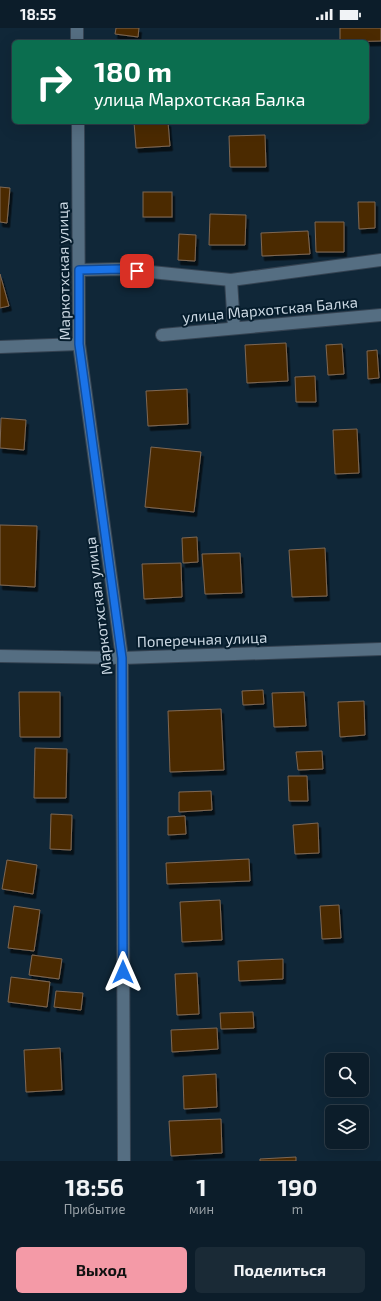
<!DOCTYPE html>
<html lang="ru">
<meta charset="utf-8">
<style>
:root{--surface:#0c1d2a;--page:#1a2a36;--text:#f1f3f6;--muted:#9aa2a8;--line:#2c3b47;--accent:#f49aa7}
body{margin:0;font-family:"Exo 2",sans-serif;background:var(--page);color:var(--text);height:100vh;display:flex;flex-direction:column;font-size:15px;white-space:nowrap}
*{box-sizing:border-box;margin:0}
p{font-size:13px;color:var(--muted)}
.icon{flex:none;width:22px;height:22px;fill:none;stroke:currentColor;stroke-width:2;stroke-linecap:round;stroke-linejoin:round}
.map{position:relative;height:1133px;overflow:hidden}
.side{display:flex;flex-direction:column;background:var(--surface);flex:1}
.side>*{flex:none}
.guide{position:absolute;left:12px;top:12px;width:357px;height:84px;border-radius:6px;box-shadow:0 4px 16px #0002,0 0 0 1px var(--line);background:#0b6e4f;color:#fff;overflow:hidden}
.controls{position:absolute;left:325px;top:1025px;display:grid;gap:8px}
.controls a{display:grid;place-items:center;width:44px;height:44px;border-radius:6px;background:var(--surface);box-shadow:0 4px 16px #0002,0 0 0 1px var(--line);font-size:20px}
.pin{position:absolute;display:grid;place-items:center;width:34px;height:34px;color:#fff;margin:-17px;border-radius:8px;box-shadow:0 2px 6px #0006}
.me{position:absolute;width:44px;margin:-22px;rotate:0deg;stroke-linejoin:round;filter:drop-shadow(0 0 3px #0008)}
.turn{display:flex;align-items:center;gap:14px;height:84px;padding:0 16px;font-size:18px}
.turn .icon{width:52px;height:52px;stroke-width:2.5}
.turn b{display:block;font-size:28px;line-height:34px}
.eta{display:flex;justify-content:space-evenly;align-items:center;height:68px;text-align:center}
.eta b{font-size:24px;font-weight:700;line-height:28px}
.button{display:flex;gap:8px;margin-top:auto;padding:8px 16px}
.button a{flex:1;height:46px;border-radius:6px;background:var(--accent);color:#111;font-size:16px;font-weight:700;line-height:46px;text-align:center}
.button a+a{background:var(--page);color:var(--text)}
.status{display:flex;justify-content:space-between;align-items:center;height:28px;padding:0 20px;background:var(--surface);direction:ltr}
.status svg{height:11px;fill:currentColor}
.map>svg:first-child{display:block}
.building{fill:#4c2b04;stroke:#7e6752;filter:url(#shadow)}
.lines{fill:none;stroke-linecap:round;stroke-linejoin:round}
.street-casing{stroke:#354352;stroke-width:14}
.street{stroke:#556e82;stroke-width:12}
.route-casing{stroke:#114b97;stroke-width:10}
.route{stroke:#1a73e8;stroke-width:7}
.labels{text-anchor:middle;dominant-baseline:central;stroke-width:4;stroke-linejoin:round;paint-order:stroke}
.street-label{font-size:15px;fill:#cad7e2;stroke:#061d2d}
</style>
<div class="status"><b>18:55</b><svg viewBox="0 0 49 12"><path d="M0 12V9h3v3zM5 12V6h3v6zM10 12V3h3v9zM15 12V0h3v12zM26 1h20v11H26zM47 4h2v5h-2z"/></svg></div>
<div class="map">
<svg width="381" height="1133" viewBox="0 0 381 1133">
<defs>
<filter id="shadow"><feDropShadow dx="2.5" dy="4.5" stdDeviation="0" flood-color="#0009"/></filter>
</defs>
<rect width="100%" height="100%" fill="#102738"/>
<g class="building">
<polygon points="116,0 139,0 138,9 115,6"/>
<polygon points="340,0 381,0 381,13 340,14"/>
<polygon points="134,94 168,94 170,118 136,120"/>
<polygon points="265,107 266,139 230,139 229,108"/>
<polygon points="0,159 10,160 7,195 0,194"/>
<rect x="143" y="164" width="29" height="25"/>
<polygon points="358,174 375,174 375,200 359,201"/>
<polygon points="210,186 246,187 245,217 209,217"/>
<polygon points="315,194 344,194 344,224 316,224"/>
<polygon points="308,203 310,226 262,228 261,205"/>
<polygon points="179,206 196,207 195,233 178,232"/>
<polygon points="0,246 9,278 0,280"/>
<polygon points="286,315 288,353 247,355 245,317"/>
<polygon points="342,316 344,346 328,347 326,317"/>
<polygon points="377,322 379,350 368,351 367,323"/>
<polygon points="315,348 316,374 296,374 295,349"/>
<polygon points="187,361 188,396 148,398 146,363"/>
<polygon points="1,390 26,392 24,422 0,420"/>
<polygon points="357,401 359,445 335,446 333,402"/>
<polygon points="151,419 201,424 194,484 145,479"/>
<polygon points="0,497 37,498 35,559 0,557"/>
<polygon points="197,509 198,534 183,535 182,510"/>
<polygon points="325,520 327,568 292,569 289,522"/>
<polygon points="240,525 242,565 205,566 202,526"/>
<polygon points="181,535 182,569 144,571 142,536"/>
<polygon points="263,662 264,676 243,677 242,663"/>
<polygon points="19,664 60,664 60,709 20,709"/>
<polygon points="304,664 306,698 274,699 272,665"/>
<polygon points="364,673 365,707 340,709 338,674"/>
<polygon points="221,681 224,742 170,744 168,683"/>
<polygon points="35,720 67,721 66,770 34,770"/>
<polygon points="322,723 323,741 298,742 296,724"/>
<polygon points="288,748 307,748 308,773 289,773"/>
<polygon points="211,763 212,782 179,784 179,764"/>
<polygon points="51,786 72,787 71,822 50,821"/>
<polygon points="185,788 186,806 168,807 168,789"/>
<polygon points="318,795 319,825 295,826 293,797"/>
<polygon points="249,831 250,853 167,856 166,835"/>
<polygon points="7,832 37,837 33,866 2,861"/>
<polygon points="220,872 222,912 182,914 180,874"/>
<polygon points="339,877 341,910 322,911 320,878"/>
<polygon points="14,878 40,882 34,923 8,920"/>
<polygon points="32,927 62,931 59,951 29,947"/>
<polygon points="283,931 283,951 239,953 238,933"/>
<polygon points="197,945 199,986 177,987 175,946"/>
<polygon points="11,949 50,954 47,979 8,974"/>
<polygon points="56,963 83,965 81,982 54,979"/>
<polygon points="253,984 254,1000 221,1001 220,985"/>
<polygon points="217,1000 218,1021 172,1024 171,1002"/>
<polygon points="60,1020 62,1062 26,1064 24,1022"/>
<polygon points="216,1046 217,1079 184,1081 183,1048"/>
<polygon points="221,1091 222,1125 171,1128 169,1093"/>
<polygon points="296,1129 296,1133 260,1133 260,1131"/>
</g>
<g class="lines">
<defs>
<g id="street">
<polyline points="77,0 77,14"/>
<polyline points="78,94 79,316 122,630 124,1133"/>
<polyline points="79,242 121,241 231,252 381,232"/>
<polyline points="231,252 234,300"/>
<polyline points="162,307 381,287"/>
<polyline points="0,319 79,316"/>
<polyline points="0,628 122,630 381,621"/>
</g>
</defs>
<use href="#street" class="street-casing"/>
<use href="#street" class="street"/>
</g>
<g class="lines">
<defs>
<polyline id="route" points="123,944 122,630 79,316 79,242 121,241 137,243"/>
</defs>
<use href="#route" class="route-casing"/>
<use href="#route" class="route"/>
</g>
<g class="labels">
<g class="street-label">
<text transform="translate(63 243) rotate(-91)">Маркотхская улица</text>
<text transform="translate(270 281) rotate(-5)">улица Мархотская Балка</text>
<text transform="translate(98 578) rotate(-97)">Маркотхская улица</text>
<text transform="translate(202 611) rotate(-2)">Поперечная улица</text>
</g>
</g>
</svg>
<div class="controls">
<a><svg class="icon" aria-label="search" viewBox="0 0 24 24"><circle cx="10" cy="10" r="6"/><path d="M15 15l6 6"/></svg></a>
<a><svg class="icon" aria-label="layers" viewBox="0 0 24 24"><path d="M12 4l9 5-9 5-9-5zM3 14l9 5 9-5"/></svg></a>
</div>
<div class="pin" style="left:137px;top:243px;background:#d93025"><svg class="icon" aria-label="arrive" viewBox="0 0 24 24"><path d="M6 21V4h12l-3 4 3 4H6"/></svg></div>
<svg class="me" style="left:123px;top:944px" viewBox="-20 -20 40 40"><path d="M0-17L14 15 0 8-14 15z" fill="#1a73e8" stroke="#fff" stroke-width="4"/></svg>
<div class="guide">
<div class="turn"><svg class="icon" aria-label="right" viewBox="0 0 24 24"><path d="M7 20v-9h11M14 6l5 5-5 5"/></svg><div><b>180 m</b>улица Мархотская Балка</div></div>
</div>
</div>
<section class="side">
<div class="eta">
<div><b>18:56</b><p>Прибытие</p></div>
<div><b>1</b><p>мин</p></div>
<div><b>190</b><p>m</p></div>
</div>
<div class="button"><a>Выход</a><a>Поделиться</a></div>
</section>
